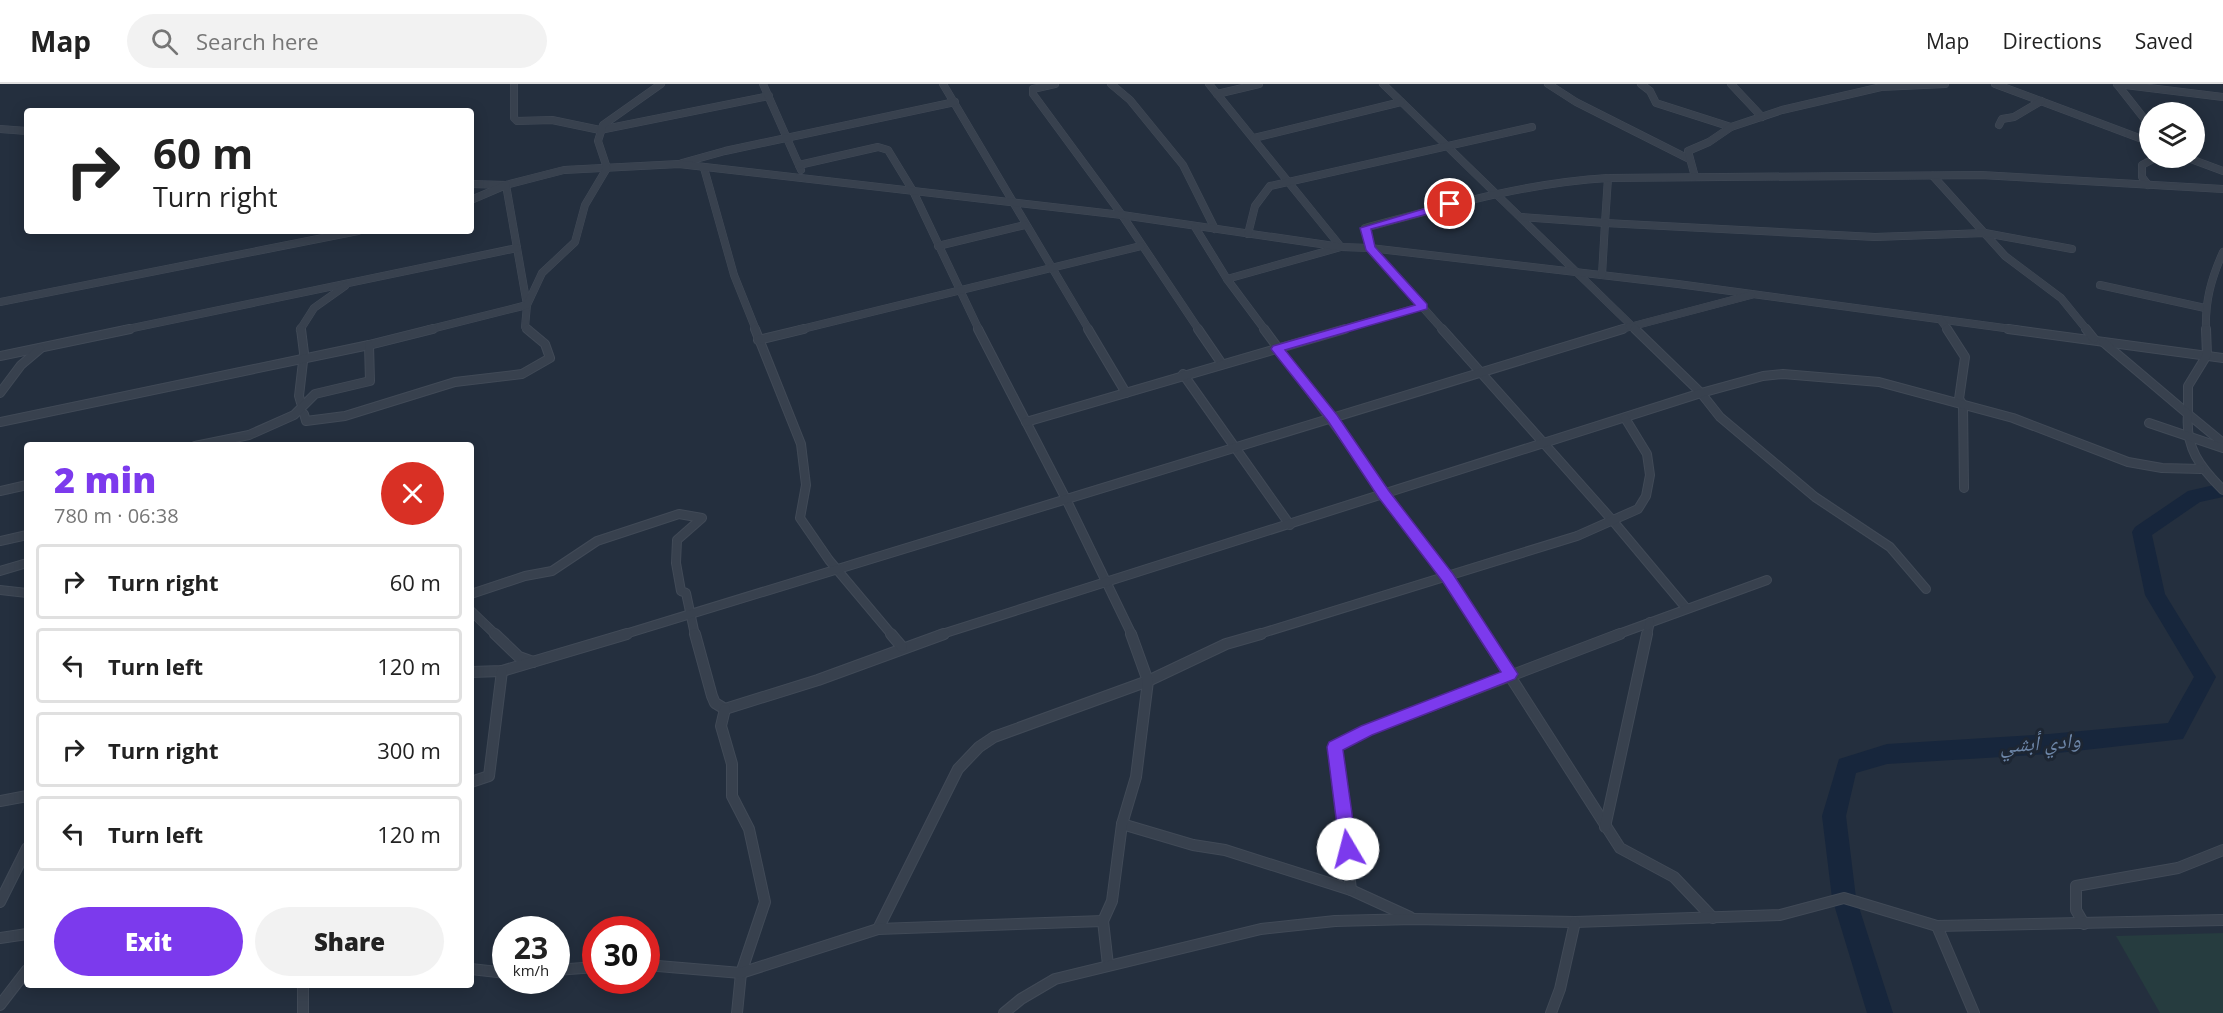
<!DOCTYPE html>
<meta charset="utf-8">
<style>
:root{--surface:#fff;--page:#f2f2f2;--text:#222;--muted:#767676;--line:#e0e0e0;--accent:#7c3aed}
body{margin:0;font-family:"Open Sans","Noto Naskh Arabic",sans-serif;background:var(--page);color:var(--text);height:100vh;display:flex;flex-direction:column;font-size:22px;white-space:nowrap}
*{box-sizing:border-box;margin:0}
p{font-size:20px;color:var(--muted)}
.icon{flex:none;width:33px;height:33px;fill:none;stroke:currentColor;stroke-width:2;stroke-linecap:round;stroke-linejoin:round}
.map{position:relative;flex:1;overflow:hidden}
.side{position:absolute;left:24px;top:358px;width:450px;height:546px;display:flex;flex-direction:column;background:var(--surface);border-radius:6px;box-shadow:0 3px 15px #0003}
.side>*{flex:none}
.top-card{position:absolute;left:24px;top:24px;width:450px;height:126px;border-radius:6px;box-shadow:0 3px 15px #0003;background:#fff;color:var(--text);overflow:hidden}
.buttons{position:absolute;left:2139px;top:18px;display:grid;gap:12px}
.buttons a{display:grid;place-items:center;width:66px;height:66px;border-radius:50%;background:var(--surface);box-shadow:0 3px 15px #0003;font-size:30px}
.speed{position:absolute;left:492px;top:832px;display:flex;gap:12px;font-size:30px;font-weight:700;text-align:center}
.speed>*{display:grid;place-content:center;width:78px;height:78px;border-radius:50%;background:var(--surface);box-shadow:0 3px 15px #0003;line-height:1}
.speed small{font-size:15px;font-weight:400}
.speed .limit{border:9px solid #d22;background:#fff;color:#111}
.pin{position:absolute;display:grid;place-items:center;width:51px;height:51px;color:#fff;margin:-26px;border:3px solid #fff;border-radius:50%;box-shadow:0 2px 6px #0007}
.me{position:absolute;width:66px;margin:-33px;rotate:352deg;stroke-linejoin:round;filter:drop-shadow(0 0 4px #0008)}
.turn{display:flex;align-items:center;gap:21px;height:126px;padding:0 30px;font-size:27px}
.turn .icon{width:78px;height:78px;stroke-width:2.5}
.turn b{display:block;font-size:42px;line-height:51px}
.round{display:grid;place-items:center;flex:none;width:63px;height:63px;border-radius:32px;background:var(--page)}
.head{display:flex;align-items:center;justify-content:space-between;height:102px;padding:0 30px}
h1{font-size:36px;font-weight:800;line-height:45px;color:var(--accent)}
.action{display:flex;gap:12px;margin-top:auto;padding:12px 30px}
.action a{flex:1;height:69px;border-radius:36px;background:var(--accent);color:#fff;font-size:24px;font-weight:800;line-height:69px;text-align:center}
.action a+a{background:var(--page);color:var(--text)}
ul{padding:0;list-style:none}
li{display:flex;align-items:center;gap:18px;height:75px;margin:0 12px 9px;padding:0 18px;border:3px solid var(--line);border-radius:6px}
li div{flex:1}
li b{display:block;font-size:22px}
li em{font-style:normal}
header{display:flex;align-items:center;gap:36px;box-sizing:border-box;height:84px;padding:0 30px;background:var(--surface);border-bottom:2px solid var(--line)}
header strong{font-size:28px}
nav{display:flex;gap:33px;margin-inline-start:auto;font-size:21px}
.search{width:420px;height:54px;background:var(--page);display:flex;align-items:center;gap:15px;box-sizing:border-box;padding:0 21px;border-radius:33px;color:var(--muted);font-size:22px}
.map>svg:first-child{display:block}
.green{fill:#263c3f}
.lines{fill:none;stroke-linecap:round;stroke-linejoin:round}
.river{fill:#17263c;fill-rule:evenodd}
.street-far2-casing{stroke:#414a57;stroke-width:8}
.street-far1-casing{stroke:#414a57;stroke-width:10}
.street-casing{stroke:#414a57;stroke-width:12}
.street-far2{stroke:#38414e;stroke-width:7}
.street-far1{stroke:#38414e;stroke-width:8}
.street{stroke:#38414e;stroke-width:10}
.route{fill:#7c3aed;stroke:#51269a;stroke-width:1.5}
.labels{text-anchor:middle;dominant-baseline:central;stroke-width:6;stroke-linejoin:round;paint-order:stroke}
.water-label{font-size:21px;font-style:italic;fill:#6d86a8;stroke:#1d2633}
</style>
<header>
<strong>Map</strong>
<div class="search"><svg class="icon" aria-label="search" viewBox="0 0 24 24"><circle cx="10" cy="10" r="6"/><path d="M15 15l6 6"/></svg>Search here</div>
<nav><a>Map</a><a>Directions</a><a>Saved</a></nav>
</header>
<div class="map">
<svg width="2223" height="929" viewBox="0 0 2223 929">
<rect width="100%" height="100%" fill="#242f3e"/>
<polygon class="green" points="2223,849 2223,929 2160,929 2116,852"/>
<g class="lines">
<polygon class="river" points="2223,399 2223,413 2200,418 2152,451 2165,510 2216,593 2183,655 2049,670 1887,680 1856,689 1846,732 1856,814 1893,929 1867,929 1832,814 1822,732 1839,675 1887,660 2049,650 2168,639 2194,593 2145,511 2132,448 2135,443 2188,407"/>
<defs>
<g id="street-far2">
<polyline points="514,0 514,34 517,37 552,36 600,46 769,12"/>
<polyline points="763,0 801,86"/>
<polyline points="943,0 1089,246"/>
<polyline points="1055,0 1033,5 1033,10 1122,131 1199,246"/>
<polyline points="1111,0 1130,16 1183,81 1215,145"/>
<polyline points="1209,0 1341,163 1227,195"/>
<polyline points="1383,0 1636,246"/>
<polyline points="1548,0 1576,18 1689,75"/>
<polyline points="1641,0 1650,7 1656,19 1731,43"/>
<polyline points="1731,0 1762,33"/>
<polyline points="1995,0 2150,58"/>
<polyline points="2117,0 2223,13"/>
<polyline points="2117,0 2150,42"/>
<polyline points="1217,10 1259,0"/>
<polyline points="1999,41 2002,35 2014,33 2041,17"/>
<polyline points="0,45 27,47"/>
<polyline points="1254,54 1401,18"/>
<polyline points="2188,74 2223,87"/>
<polyline points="682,79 725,67 955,18"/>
<polyline points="799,81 878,63 888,66 913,107 979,246"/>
<polyline points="704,84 734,191 756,246"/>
<polyline points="1933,92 2005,172 2061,214 2087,246"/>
<polyline points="1695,93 1688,67 1709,58 1731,43 1782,26 1881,3 1945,0"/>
<polyline points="1608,94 1605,139 1875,153 1985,149 2072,165"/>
<polyline points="471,100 506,101 564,86 679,80 1122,131 1341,163 1370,164 1678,200 2019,246"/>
<polyline points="2148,101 2142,93 2142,81 2155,74"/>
<polyline points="471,116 506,101 527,221 525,243 529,246"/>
<polyline points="1521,133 1605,139 1602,191"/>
<polyline points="1195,143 1227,195 1265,246"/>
<polyline points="1248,150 1255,122 1270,102 1532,43"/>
<polyline points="938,162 1025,141"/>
<polyline points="2100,201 2205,224"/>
<polyline points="0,218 358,147"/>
<polyline points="1941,236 1948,246"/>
<polyline points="123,246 517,164"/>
<polyline points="300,246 314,224 345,202"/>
<polyline points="427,246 527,221 542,189 575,158 585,121 607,84 598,57 603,41 661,0"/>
<polyline points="798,246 1141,162"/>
<polyline points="1340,246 1423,222"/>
<path d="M1443,246L1370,164L1365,144C1446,122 1524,99 1608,94L1981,91L2223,105"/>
<polyline points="1618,246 1751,211"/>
<path d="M2206,246C2205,217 2211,195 2223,168"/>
</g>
<g id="street-far1">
<polyline points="755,245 801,360 806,401 800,434 829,476 892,551"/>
<polyline points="978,245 1066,415 1132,551"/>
<polyline points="1088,245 1126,309"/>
<polyline points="1198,245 1222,280"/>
<polyline points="1264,245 1448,494 1484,551"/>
<polyline points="1442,245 1613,437 1686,524"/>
<polyline points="1635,245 1701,309 1720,333 1815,413 1890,463 1926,505"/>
<polyline points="1947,245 1965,273 1959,315 1963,321 1964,404"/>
<polyline points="2008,245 2223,274"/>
<polyline points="2086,245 2094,255"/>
<polyline points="2206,245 2207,271 2188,302 2188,330 2223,359"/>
<polyline points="758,256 804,245"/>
<path d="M2103,258L2188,330C2185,364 2200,383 2223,406"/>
<polyline points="0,272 130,245"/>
<polyline points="1183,290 1290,441"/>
<polyline points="0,309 21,281 40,265"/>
<polyline points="301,319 299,312 304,269 301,245"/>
<polyline points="304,330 306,337 345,332 455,298 522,290 550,274 545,260 527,245"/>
<polyline points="0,338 369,261 433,245"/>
<polyline points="1026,338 1345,245"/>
<polyline points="2149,339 2223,364"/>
<polyline points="195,362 249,351 294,331 315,310 370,297 369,261"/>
<polyline points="0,407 27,401"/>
<polyline points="0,457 27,451"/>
<polyline points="0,487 27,479"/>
<polyline points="0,506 27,509"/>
<polyline points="471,510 525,492 552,487 597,457 679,430 702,434 677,456 676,479 681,507 686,509 695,551"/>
<polyline points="471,527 496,551"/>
<polyline points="622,551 1623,245"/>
<polyline points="939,551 1701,309 1763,292 1783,290 1879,298 2013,334 2128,378 2162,384 2201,385"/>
<polyline points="1256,551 1577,452 1638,425 1646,412 1650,391 1647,370 1625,334"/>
<polyline points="1616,551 1767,496"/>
<polyline points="1647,551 1650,538"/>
</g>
<g id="street">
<polyline points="495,550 519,573 533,578"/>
<polyline points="695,550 712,612 715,619 725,625 818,596 944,550"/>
<polyline points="891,550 902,563"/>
<polyline points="1483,550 1620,764 1674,793 1713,834"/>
<polyline points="471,588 502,587 627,550"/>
<polyline points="725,625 721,642 732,680 732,712 749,745 765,818 741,889 737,929"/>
<polyline points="471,698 489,692 502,587"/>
<polyline points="0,717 27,712"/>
<polyline points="1122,740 1193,761 1225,766 1351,806 1410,833"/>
<polyline points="1605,743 1647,550"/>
<polyline points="1351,806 1335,663 1366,647 1620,550"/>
<polyline points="0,818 27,764"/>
<polyline points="2084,840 2076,826 2076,802 2178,784 2223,766"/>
<polyline points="1937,842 1974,929"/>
<polyline points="878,845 958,685 979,663 994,653 1148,597 1226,560 1261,550"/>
<polyline points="0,854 27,850"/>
<polyline points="646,881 741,889 878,845 1103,837"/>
<polyline points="1108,881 1103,837 1112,817 1122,740 1136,693 1148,597 1131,550"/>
<polyline points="471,885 506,889"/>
<polyline points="556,886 596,883"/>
<polyline points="303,902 303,929"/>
<polyline points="0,921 27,886"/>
<polyline points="1004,929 1021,915 1055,895 1261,845 1335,837 1413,835 1575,838 1780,831 1844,814 1937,842 2223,836"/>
<polyline points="1551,929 1560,905 1575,838"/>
</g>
</defs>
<use href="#street-far2" class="street-far2-casing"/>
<use href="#street-far1" class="street-far1-casing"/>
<use href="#street" class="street-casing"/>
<use href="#street-far2" class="street-far2"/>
<use href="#street-far1" class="street-far1"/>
<use href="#street" class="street"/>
</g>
<polygon class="route" points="1450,117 1454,118 1454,123 1371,145 1375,163 1427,220 1427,225 1285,266 1337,331 1389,407 1453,490 1518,590 1515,595 1372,651 1343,666 1357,765 1354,771 1348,773 1343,771 1340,765 1327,663 1329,658 1361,642 1501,588 1443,498 1379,414 1328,337 1271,265 1273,262 1415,221 1366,166 1360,144"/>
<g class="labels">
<g class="water-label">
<text transform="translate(2040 658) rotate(-4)">وادي أبشي</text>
</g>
</g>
</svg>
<div class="buttons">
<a><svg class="icon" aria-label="layers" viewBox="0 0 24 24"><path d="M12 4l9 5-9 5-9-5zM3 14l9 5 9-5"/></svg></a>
</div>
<div class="speed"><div>23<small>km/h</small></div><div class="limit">30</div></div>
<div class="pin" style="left:1450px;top:120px;background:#d93025"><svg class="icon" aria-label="arrive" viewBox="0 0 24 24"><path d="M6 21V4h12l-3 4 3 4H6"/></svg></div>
<svg class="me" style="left:1348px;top:765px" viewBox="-20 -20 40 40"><circle r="19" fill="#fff"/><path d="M0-13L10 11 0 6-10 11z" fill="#7c3aed"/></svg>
<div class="top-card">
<div class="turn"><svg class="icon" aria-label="right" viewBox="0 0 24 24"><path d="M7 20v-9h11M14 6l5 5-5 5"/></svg><div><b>60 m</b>Turn right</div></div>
</div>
<section class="side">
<div class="head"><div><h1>2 min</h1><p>780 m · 06:38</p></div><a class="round" style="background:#d93025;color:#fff"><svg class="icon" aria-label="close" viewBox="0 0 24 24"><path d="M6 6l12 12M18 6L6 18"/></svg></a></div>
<ul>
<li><svg class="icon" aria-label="right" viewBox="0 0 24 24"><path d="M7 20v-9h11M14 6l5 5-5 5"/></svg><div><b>Turn right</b></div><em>60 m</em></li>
<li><svg class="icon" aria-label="left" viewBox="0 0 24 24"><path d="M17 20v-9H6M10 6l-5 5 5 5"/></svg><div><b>Turn left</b></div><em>120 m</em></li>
<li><svg class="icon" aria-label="right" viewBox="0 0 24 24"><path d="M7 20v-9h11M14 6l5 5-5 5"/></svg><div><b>Turn right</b></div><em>300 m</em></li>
<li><svg class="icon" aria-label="left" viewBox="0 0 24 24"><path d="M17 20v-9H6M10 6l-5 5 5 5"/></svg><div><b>Turn left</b></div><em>120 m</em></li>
</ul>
<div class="action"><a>Exit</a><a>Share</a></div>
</section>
</div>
